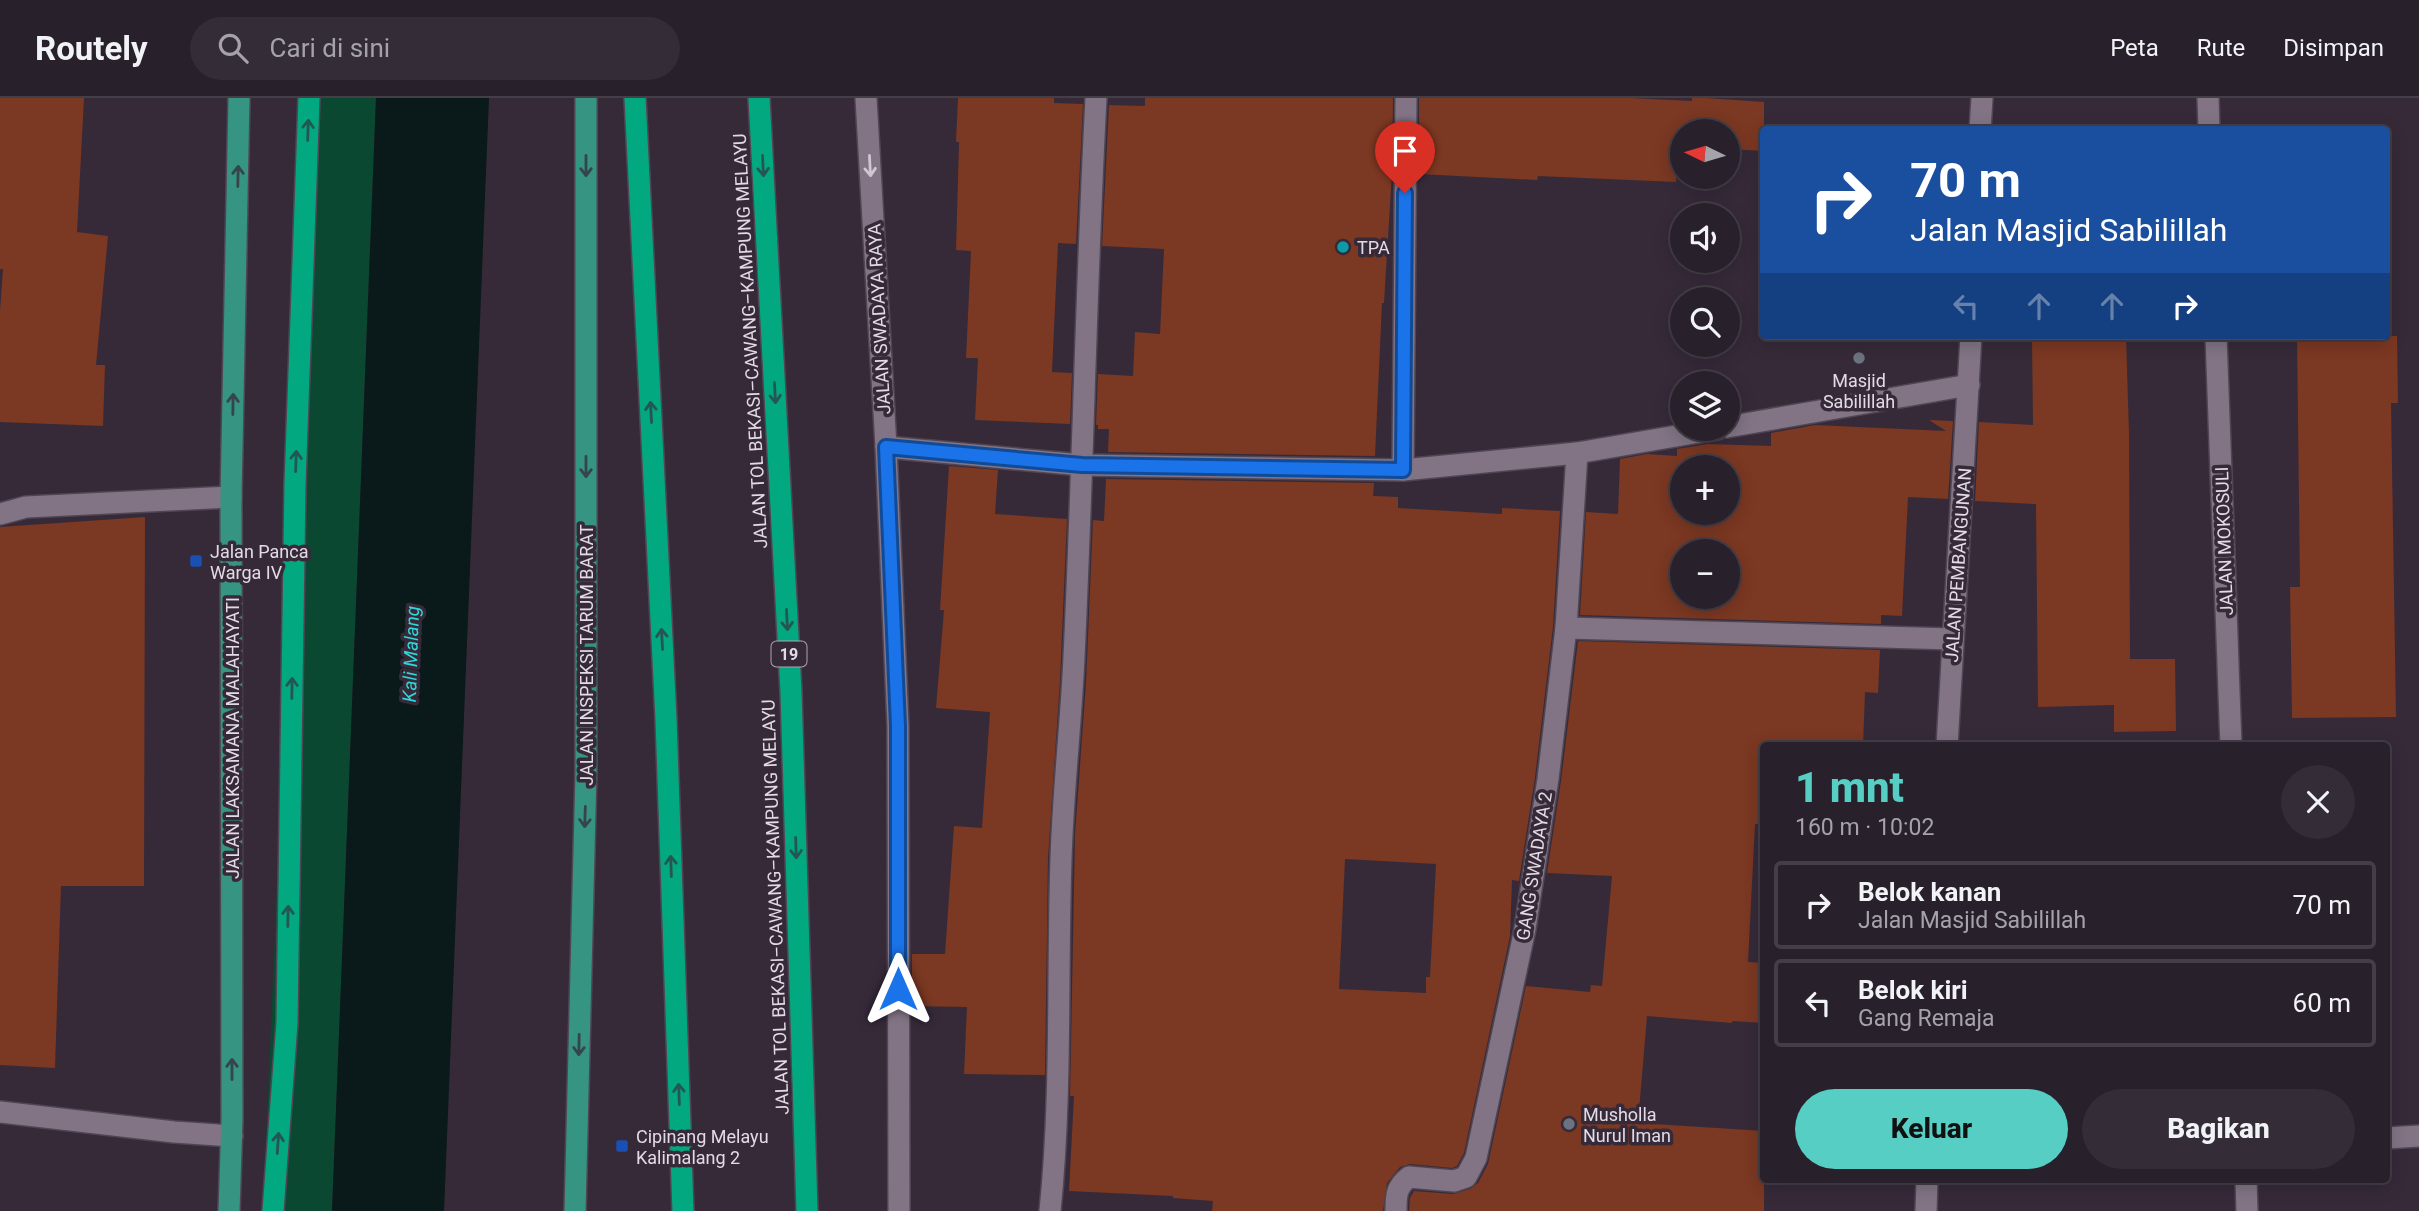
<!DOCTYPE html>
<html lang="id">
<meta charset="utf-8">
<style>
:root{--surface:#28202b;--page:#342d37;--text:#f1f3f6;--muted:#a5a3a9;--line:#443e47;--accent:#56cec4}
body{margin:0;font-family:Roboto,sans-serif;background:var(--page);color:var(--text);height:100vh;display:flex;flex-direction:column;font-size:26px;white-space:nowrap}
*{box-sizing:border-box;margin:0}
p{font-size:23px;color:var(--muted)}
.icon{flex:none;width:38px;height:38px;fill:none;stroke:currentColor;stroke-width:2;stroke-linecap:round;stroke-linejoin:round}
.map{position:relative;flex:1;overflow:hidden}
.drawer{position:absolute;left:1760px;top:644px;width:630px;height:441px;display:flex;flex-direction:column;background:var(--surface);border-radius:7px;box-shadow:0 4px 18px #0003,0 0 0 2px var(--line)}
.drawer>*{flex:none}
.guide{position:absolute;left:1760px;top:28px;width:630px;height:214px;border-radius:7px;box-shadow:0 4px 18px #0003,0 0 0 2px var(--line);background:#1a4fa0;color:#fff;overflow:hidden}
.needle{width:46px;rotate:275deg}
.fabs{position:absolute;left:1670px;top:21px;display:grid;gap:14px}
.fabs a{display:grid;place-items:center;width:70px;height:70px;border-radius:50%;background:var(--surface);box-shadow:0 4px 18px #0003,0 0 0 2px var(--line);font-size:35px}
.pin{position:absolute;display:grid;place-items:center;width:60px;height:60px;color:#fff;margin:-72px -30px;border-radius:50% 50% 50% 0;rotate:-45deg;box-shadow:0 0 7px #0007}
.pin .icon{rotate:45deg}
.me{position:absolute;width:77px;margin:-38px;rotate:0deg;stroke-linejoin:round;filter:drop-shadow(0 0 5px #0008)}
.turn{display:flex;align-items:center;gap:24px;height:147px;padding:0 35px;font-size:32px}
.turn .icon{width:91px;height:91px;stroke-width:2.5}
.turn b{display:block;font-size:49px;line-height:60px}
.lanes{display:flex;align-items:center;height:66px;padding:0 35px;background:#0003;justify-content:center;gap:35px;direction:ltr}
.lanes .off{opacity:.35}
.round{display:grid;place-items:center;flex:none;width:74px;height:74px;border-radius:37px;background:var(--page)}
.head{display:flex;align-items:center;justify-content:space-between;height:119px;padding:0 35px}
h1{font-size:42px;font-weight:800;line-height:52px;color:var(--accent)}
.primary-button{display:flex;gap:14px;margin-top:auto;padding:14px 35px}
.primary-button a{flex:1;height:80px;border-radius:42px;background:var(--accent);color:#111;font-size:28px;font-weight:800;line-height:80px;text-align:center}
.primary-button a+a{background:var(--page);color:var(--text)}
ul{padding:0;list-style:none}
li{display:flex;align-items:center;gap:21px;height:88px;margin:0 14px 10px;padding:0 21px;border:4px solid var(--line);border-radius:7px}
li div{flex:1}
li b{display:block;font-size:26px}
li em{font-style:normal}
header{display:flex;align-items:center;gap:42px;box-sizing:border-box;height:98px;padding:0 35px;background:var(--surface);border-bottom:2px solid var(--line)}
header strong{font-size:33px}
nav{display:flex;gap:38px;margin-inline-start:auto;font-size:24px}
.search{width:490px;height:63px;background:var(--page);display:flex;align-items:center;gap:18px;box-sizing:border-box;padding:0 24px;border-radius:38px;color:var(--muted);font-size:26px}
.map>svg:first-child{display:block}
.green{fill:#0a4831}
.water{fill:#0a1919}
.building{fill:#7b3822;fill-rule:evenodd}
.lines{fill:none;stroke-linecap:round;stroke-linejoin:round}
.minor-casing{stroke:#504653;stroke-width:24}
.major-casing{stroke:#504653;stroke-width:24}
.highway-casing{stroke:#504653;stroke-width:24}
.minor{stroke:#827485;stroke-width:21}
.major{stroke:#359482;stroke-width:21}
.highway{stroke:#02a980;stroke-width:21}
.oneway{stroke:#245652}
.oneway2{stroke:#36444b}
.oneway3{stroke:#cfc6d1}
.route-casing{stroke:#114b97;stroke-width:18}
.route{stroke:#1a73e8;stroke-width:12}
.culture-dot{fill:#0f9aa8;stroke:#362a39;stroke-width:2.5}
.worship-dot{fill:#6b7280;stroke:#362a39;stroke-width:2.5}
.transit-dot{fill:#1a4fb4;stroke:#362a39;stroke-width:2.5}
.labels{text-anchor:middle;dominant-baseline:central;stroke-width:7;stroke-linejoin:round;paint-order:stroke}
.shield{fill:#362a39;stroke:#aea5b1;stroke-width:2}
.shield-label{font-size:16px;font-weight:bold;fill:#e2dae4}
.poi-label{font-size:18px;fill:#e2dae4;stroke:#362a39;text-anchor:start}
.street-label{font-size:18px;fill:#e2dae4;stroke:#362a39}
.water-label{font-size:19px;font-style:italic;fill:#2dd9db;stroke:#362a39}
</style>
<header>
<strong>Routely</strong>
<div class="search"><svg class="icon" aria-label="search" viewBox="0 0 24 24"><circle cx="10" cy="10" r="6"/><path d="M15 15l6 6"/></svg>Cari di sini</div>
<nav><a>Peta</a><a>Rute</a><a>Disimpan</a></nav>
</header>
<div class="map">
<svg width="2419" height="1113" viewBox="0 0 2419 1113">
<rect width="100%" height="100%" fill="#362a39"/>
<polygon class="green" points="311,0 376,0 332,1113 263,1113"/>
<polygon class="water" points="376,0 489,0 444,1113 332,1113"/>
<g class="building">
<polygon points="0,0 84,0 77,134 108,138 96,267 105,267 103,328 0,324 0,213 3,171 0,171"/>
<polygon points="958,0 1054,0 1054,5 1083,6 1076,146 1058,145 1052,274 1072,275 1070,326 975,322 978,260 966,260 971,153 956,152 959,44 956,44"/>
<polygon points="1145,0 1393,0 1392,74 1384,205 1382,205 1375,358 1108,354 1109,331 1098,331 1098,327 1096,327 1098,276 1133,278 1135,234 1160,236 1164,151 1102,148 1109,7 1145,8"/>
<polygon points="1419,0 1631,0 1692,3 1692,0 1706,0 1764,4 1764,53 1727,51 1727,33 1682,33 1682,48 1678,47 1676,84 1538,78 1537,82 1419,76"/>
<polygon points="2032,238 2126,238 2129,335 2130,561 2175,561 2176,633 2114,634 2114,607 2038,609 2036,406 1975,403 1979,324 2033,327"/>
<polygon points="2297,238 2397,238 2398,305 2391,305 2396,619 2292,620 2290,489 2300,489"/>
<path d="M1929,322L1953,323L1948,401L1908,399L1902,518L1881,517V526L1580,517L1586,414L1618,416L1620,361L1647,356L1677,358V351L1708,346L1771,348V335L1815,327L1946,333ZM1682,369H1727V415H1682ZM1682,453H1727V499H1682Z"/>
<polygon points="949,368 998,372 995,416 1067,421 1060,583 1048,760 1045,977 964,976 967,909 912,908 912,856 945,856 954,728 982,730 990,614 936,610 944,512 940,512"/>
<path d="M1106,381L1374,385L1373,398L1398,399V410L1502,416V410L1560,413L1553,529L1535,679L1519,783L1512,782L1510,838L1464,1055L1457,1068L1452,1070L1410,1066L1400,1069L1387,1085L1383,1113H1212L1213,1103L1173,1100V1098L1069,1093L1074,998H1070L1075,736L1086,585L1093,422L1104,423ZM1345,761L1436,766L1430,879H1426V895L1339,891Z"/>
<polygon points="145,419 144,788 61,788 55,970 0,967 0,429"/>
<polygon points="1578,543 1880,552 1878,595 1865,594 1863,648 1764,648 1764,726 1755,726 1748,864 1764,865 1764,925 1732,923 1732,925 1647,918 1638,1025 1764,1033 1764,1113 1409,1113 1410,1100 1414,1093 1453,1096 1470,1091 1478,1085 1488,1066 1526,888 1590,894 1591,887 1602,888 1612,778 1547,775 1561,683"/>
</g>
<g class="lines">
<defs>
<g id="minor">
<polyline points="866,0 886,349 898,628 899,1113"/>
<polyline points="2208,0 2209,32"/>
<polyline points="1980,32 1982,0"/>
<polyline points="2216,238 2231,648"/>
<polyline points="1727,329 1969,287"/>
<polyline points="886,349 1082,367 1403,372 1577,355 1717,331"/>
<polyline points="1403,372 1406,0"/>
<polyline points="0,416 26,409 231,399"/>
<polyline points="1566,530 1952,541"/>
<polyline points="1947,648 1971,238"/>
<polyline points="0,1014 174,1034 232,1038"/>
<polyline points="2387,1040 2419,1038"/>
<polyline points="2246,1082 2247,1113"/>
<path d="M1050,1113C1062,996 1057,878 1061,761C1063,693 1071,626 1074,559C1083,373 1086,186 1096,0"/>
<path d="M1396,1113C1396,1098 1396,1089 1409,1079L1454,1083L1466,1079L1476,1060L1525,831L1548,681L1566,530L1577,355"/>
<polyline points="1926,1113 1927,1082"/>
</g>
<g id="major">
<polyline points="229,1113 232,1022 231,399 239,0"/>
<polyline points="575,1113 586,673 586,0"/>
</g>
<g id="highway">
<polyline points="635,0 666,621 683,1113"/>
<polyline points="759,0 791,594 807,1113"/>
<polyline points="273,1113 287,925 295,386 309,0"/>
</g>
</defs>
<use href="#minor" class="minor-casing"/>
<use href="#major" class="major-casing"/>
<use href="#highway" class="highway-casing"/>
<use href="#minor" class="minor"/>
<use href="#major" class="major"/>
<use href="#highway" class="highway"/>
</g>
<defs><path id="oneway-shaft" d="M-6 0H5M1.5-3L5.5 0L1.5 3" fill="none" stroke-width="1.6" stroke-linecap="round" stroke-linejoin="round" transform="scale(1.75)"/></defs>
<g class="oneway">
<use href="#oneway-shaft" transform="translate(308 32) rotate(-88)"/>
<use href="#oneway-shaft" transform="translate(763 68) rotate(87)"/>
<use href="#oneway-shaft" transform="translate(775 295) rotate(87)"/>
<use href="#oneway-shaft" transform="translate(651 314) rotate(-93)"/>
<use href="#oneway-shaft" transform="translate(296 363) rotate(-88)"/>
<use href="#oneway-shaft" transform="translate(787 522) rotate(87)"/>
<use href="#oneway-shaft" transform="translate(662 541) rotate(-93)"/>
<use href="#oneway-shaft" transform="translate(292 590) rotate(-89)"/>
<use href="#oneway-shaft" transform="translate(796 750) rotate(88)"/>
<use href="#oneway-shaft" transform="translate(671 768) rotate(-92)"/>
<use href="#oneway-shaft" transform="translate(288 818) rotate(-89)"/>
<use href="#oneway-shaft" transform="translate(679 996) rotate(-92)"/>
<use href="#oneway-shaft" transform="translate(278 1045) rotate(-86)"/>
</g>
<g class="oneway2">
<use href="#oneway-shaft" transform="translate(586 68) rotate(90)"/>
<use href="#oneway-shaft" transform="translate(238 78) rotate(-89)"/>
<use href="#oneway-shaft" transform="translate(233 306) rotate(-89)"/>
<use href="#oneway-shaft" transform="translate(586 369) rotate(90)"/>
<use href="#oneway-shaft" transform="translate(585 719) rotate(92)"/>
<use href="#oneway-shaft" transform="translate(579 947) rotate(91)"/>
<use href="#oneway-shaft" transform="translate(232 971) rotate(-90)"/>
</g>
<use class="oneway3" href="#oneway-shaft" transform="translate(870 68) rotate(87)"/>
<g class="lines">
<defs>
<polyline id="route" points="898,891 898,628 886,349 1082,367 1403,372 1405,95"/>
</defs>
<use href="#route" class="route-casing"/>
<use href="#route" class="route"/>
</g>
<circle class="culture-dot" cx="1343" cy="149" r="7"/>
<g class="worship-dot">
<circle cx="1859" cy="260" r="7"/>
<circle cx="1569" cy="1026" r="7"/>
</g>
<g class="transit-dot">
<rect x="189" y="456" width="14" height="14" rx="3.5"/>
<rect x="615" y="1041" width="14" height="14" rx="3.5"/>
</g>
<g class="labels">
<rect class="shield" x="771.5" y="543.5" width="35" height="25" rx="5"/>
<g class="shield-label">
<text x="789" y="556">19</text>
</g>
<g class="poi-label">
<text x="1357" y="149">TPA</text>
<text x="1859" y="282" text-anchor="middle">Masjid<tspan x="1859" dy="21">Sabilillah</tspan></text>
<text x="210" y="453">Jalan Panca<tspan x="210" dy="21">Warga IV</tspan></text>
<text x="1583" y="1016">Musholla<tspan x="1583" dy="21">Nurul Iman</tspan></text>
<text x="636" y="1038">Cipinang Melayu<tspan x="636" dy="21">Kalimalang 2</tspan></text>
</g>
<g class="street-label">
<text transform="translate(879 221) rotate(-93)">JALAN SWADAYA RAYA</text>
<text transform="translate(750 243) rotate(-93)">JALAN TOL BEKASI–CAWANG–KAMPUNG MELAYU</text>
<text transform="translate(2224 443) rotate(-92)">JALAN MOKOSULI</text>
<text transform="translate(1958 467) rotate(-86)">JALAN PEMBANGUNAN</text>
<text transform="translate(586 557) rotate(-90)">JALAN INSPEKSI TARUM BARAT</text>
<text transform="translate(232 640) rotate(-90)">JALAN LAKSAMANA MALAHAYATI</text>
<text transform="translate(1534 768) rotate(-81)">GANG SWADAYA 2</text>
<text transform="translate(775 809) rotate(-92)">JALAN TOL BEKASI–CAWANG–KAMPUNG MELAYU</text>
</g>
<g class="water-label">
<text transform="translate(411 556) rotate(-88)">Kali Malang</text>
</g>
</g>
</svg>
<div class="fabs">
<a><svg class="needle" viewBox="-14 -14 28 28"><path d="M0-13l5 13h-10z" fill="#e53935"/><path d="M0 13l5-13h-10z" fill="#a5a3a9"/></svg></a>
<a><svg class="icon" aria-label="sound" viewBox="0 0 24 24"><path d="M4 9h4l5-4v14l-5-4H4zM17 9q2 3 0 6"/></svg></a>
<a><svg class="icon" aria-label="search" viewBox="0 0 24 24"><circle cx="10" cy="10" r="6"/><path d="M15 15l6 6"/></svg></a>
<a><svg class="icon" aria-label="layers" viewBox="0 0 24 24"><path d="M12 4l9 5-9 5-9-5zM3 14l9 5 9-5"/></svg></a>
<a>+</a>
<a>−</a>
</div>
<div class="pin" style="left:1405px;top:95px;background:#d93025"><svg class="icon" aria-label="arrive" viewBox="0 0 24 24"><path d="M6 21V4h12l-3 4 3 4H6"/></svg></div>
<svg class="me" style="left:898px;top:891px" viewBox="-20 -20 40 40"><path d="M0-17L14 15 0 8-14 15z" fill="#1a73e8" stroke="#fff" stroke-width="4"/></svg>
<div class="guide">
<div class="turn"><svg class="icon" aria-label="right" viewBox="0 0 24 24"><path d="M7 20v-9h11M14 6l5 5-5 5"/></svg><div><b>70 m</b>Jalan Masjid Sabilillah</div></div>
<div class="lanes"><svg class="icon off" aria-label="left" viewBox="0 0 24 24"><path d="M17 20v-9H6M10 6l-5 5 5 5"/></svg><svg class="icon off" aria-label="ahead" viewBox="0 0 24 24"><path d="M12 20V5M6 11l6-6 6 6"/></svg><svg class="icon off" aria-label="ahead" viewBox="0 0 24 24"><path d="M12 20V5M6 11l6-6 6 6"/></svg><svg class="icon" aria-label="right" viewBox="0 0 24 24"><path d="M7 20v-9h11M14 6l5 5-5 5"/></svg></div>
</div>
<section class="drawer">
<div class="head"><div><h1>1 mnt</h1><p>160 m · 10:02</p></div><a class="round"><svg class="icon" aria-label="close" viewBox="0 0 24 24"><path d="M6 6l12 12M18 6L6 18"/></svg></a></div>
<ul>
<li><svg class="icon" aria-label="right" viewBox="0 0 24 24"><path d="M7 20v-9h11M14 6l5 5-5 5"/></svg><div><b>Belok kanan</b><p>Jalan Masjid Sabilillah</p></div><em>70 m</em></li>
<li><svg class="icon" aria-label="left" viewBox="0 0 24 24"><path d="M17 20v-9H6M10 6l-5 5 5 5"/></svg><div><b>Belok kiri</b><p>Gang Remaja</p></div><em>60 m</em></li>
</ul>
<div class="primary-button"><a>Keluar</a><a>Bagikan</a></div>
</section>
</div>
